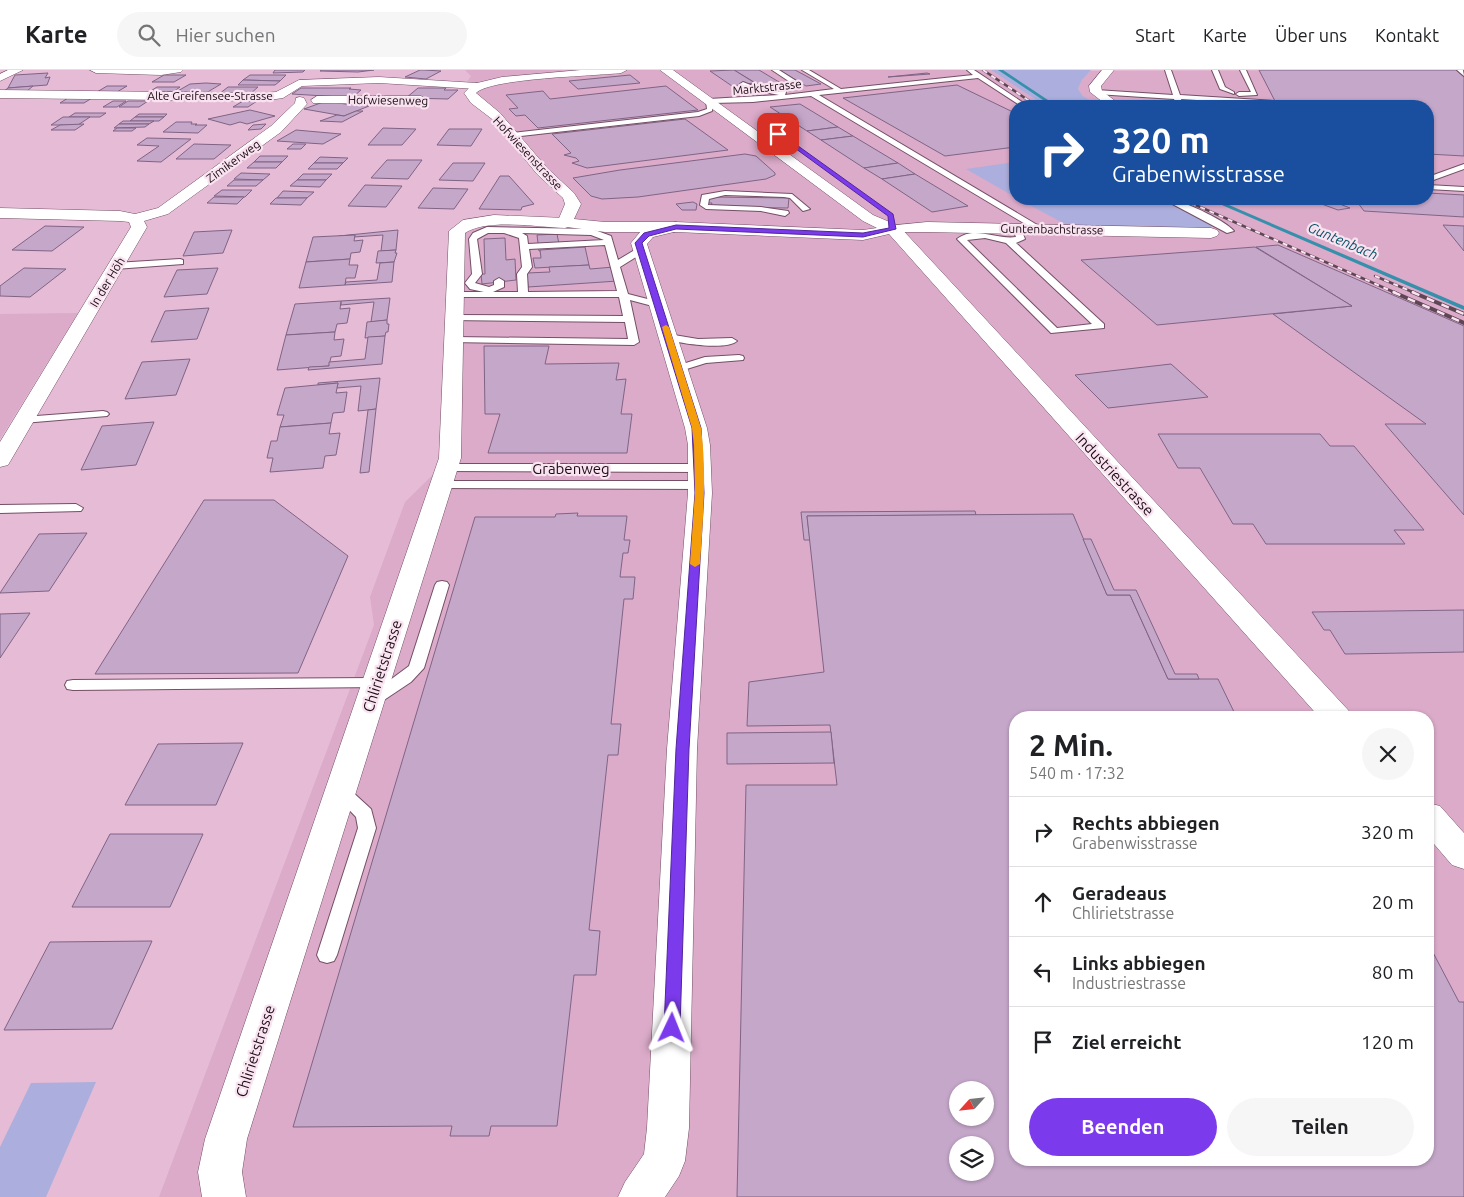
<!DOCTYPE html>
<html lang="de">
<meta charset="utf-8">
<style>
:root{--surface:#fff;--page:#f6f6f6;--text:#202124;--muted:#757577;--line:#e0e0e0;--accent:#7c3aed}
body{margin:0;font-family:Ubuntu,sans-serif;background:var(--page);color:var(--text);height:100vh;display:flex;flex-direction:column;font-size:19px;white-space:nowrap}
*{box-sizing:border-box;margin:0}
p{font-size:16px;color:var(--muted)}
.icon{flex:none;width:28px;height:28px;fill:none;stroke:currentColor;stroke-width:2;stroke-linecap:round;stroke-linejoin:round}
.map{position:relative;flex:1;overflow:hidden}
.details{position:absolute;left:1009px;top:641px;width:425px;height:455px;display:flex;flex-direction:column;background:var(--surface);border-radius:20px;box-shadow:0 1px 4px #0004}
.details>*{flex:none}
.hud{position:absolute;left:1009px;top:30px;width:425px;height:105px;border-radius:20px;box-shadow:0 1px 4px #0004;background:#1a4fa0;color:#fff;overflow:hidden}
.needle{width:32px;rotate:243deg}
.fabs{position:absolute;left:949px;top:1011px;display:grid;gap:10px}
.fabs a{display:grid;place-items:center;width:45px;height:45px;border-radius:50%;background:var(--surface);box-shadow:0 1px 4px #0004;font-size:25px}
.pin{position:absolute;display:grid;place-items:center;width:42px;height:42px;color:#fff;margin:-21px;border-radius:10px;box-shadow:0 2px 8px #0006}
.me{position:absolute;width:55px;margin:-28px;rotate:2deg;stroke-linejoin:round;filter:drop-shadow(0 0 4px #0008)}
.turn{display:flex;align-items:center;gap:18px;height:105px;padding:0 20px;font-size:22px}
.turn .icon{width:65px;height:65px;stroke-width:2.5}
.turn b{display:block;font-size:35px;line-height:42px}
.round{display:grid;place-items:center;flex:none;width:52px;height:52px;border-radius:26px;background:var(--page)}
.summary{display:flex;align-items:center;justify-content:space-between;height:85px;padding:0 20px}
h1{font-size:30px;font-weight:700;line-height:38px}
.action{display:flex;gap:10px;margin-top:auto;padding:10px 20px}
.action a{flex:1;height:58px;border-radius:30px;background:var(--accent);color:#fff;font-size:20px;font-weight:700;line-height:58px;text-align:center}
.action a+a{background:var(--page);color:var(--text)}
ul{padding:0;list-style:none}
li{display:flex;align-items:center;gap:15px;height:70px;padding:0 20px;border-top:1px solid var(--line)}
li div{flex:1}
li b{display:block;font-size:19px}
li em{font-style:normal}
header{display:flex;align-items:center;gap:30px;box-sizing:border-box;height:70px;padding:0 25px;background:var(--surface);border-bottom:1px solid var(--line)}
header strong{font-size:24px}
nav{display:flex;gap:28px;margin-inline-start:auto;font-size:18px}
.search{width:350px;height:45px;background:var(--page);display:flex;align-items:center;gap:12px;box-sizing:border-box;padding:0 18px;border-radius:28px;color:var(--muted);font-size:19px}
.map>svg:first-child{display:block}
.built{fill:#dbabc9;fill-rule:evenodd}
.green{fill:#acafdd}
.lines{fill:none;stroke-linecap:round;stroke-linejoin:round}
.stream{fill:#3790ab;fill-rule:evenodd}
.building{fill:#c5a7ca;stroke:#806485;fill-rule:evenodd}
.lane-casing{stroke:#744f66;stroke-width:2}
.street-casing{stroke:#744f66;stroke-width:1}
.secondary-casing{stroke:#744f66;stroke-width:1}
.lane{fill:#fff;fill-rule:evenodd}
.street{fill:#fff;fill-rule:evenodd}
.secondary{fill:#fff;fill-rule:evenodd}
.rail-far1-casing{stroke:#5e4655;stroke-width:2.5}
.rail-casing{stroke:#5e4655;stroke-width:4}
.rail-far1{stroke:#f9e3f0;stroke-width:2;stroke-dasharray:5;stroke-linecap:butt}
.rail{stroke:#f9e3f0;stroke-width:2.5;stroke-dasharray:8;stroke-linecap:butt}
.route{fill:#7c3aed;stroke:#51269a}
.slow{fill:#f59e0b}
.labels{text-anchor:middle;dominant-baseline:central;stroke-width:4.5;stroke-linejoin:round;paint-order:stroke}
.far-street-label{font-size:12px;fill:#1b0c15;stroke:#f9e3f0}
.far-water-label{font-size:14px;font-style:italic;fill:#005063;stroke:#f9e3f0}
.street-label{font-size:15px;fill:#1b0c15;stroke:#f9e3f0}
</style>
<header>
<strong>Karte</strong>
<div class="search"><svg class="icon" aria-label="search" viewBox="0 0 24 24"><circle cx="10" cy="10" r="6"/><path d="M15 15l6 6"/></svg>Hier suchen</div>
<nav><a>Start</a><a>Karte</a><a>Über uns</a><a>Kontakt</a></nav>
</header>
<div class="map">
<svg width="1464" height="1127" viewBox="0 0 1464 1127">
<rect width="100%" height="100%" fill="#e6bbd5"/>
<g class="built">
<path d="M465,0H991L1045,36H1015V129H1204L1223,136L1222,129H1428V36H1094L1097,35L1083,26L1078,19L1082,10L1090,1L1464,0V1127H159L374,555L370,527L405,432L450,388L457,161L469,153L565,152L573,136L475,30V14L467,12L471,6ZM1015,648H1428V1090H1015ZM958,1020H985V1048H958ZM958,1075H985V1102H958Z"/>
<polygon points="78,243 0,369 0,244"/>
</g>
<g class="green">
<polygon points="991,0 1091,0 1082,10 1078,19 1083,26 1098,35 1045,36"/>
<polygon points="1015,92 1015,127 966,99"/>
<polygon points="1018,129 1159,129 1210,153 1212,156 1210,159 1067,155"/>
<polygon points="96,1012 46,1127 0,1127 0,1077 31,1013"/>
</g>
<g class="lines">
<g class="stream">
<polygon points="998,0 1003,0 1057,36 1052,36"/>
<polygon points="1208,129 1215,129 1464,236 1464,240"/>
</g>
</g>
<g class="building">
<polygon points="275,0 305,0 303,2 273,3"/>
<polygon points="322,0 374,0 358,2 320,1"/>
<polygon points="420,0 424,0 441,1 426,9 405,7"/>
<polygon points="734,0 759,0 784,15 762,17"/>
<polygon points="734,0 755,13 732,16 710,1"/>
<polygon points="779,0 795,0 821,14 806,16"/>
<polygon points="1259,0 1456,0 1464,7 1464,86 1428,84 1428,36 1269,36 1277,35"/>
<polygon points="48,3 45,8 50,7 47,15 8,18 15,5"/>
<polygon points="927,3 930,4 888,7"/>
<polygon points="164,5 186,5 174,12 152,12"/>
<polygon points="250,5 286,5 280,11 243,10"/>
<polygon points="630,5 640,13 578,19 569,11"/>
<polygon points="243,10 280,11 275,15 238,15"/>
<polygon points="190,14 206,13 221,14 206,23 176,22"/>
<polygon points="957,15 1015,43 1015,77 945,86 843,28"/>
<polygon points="33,16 27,21 3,22 8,18"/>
<polygon points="107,16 127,16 117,22 97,22"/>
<polygon points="666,16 698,40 538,58 525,45 516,46 509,39 518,38 506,25 543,21 550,29"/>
<polygon points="157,17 180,17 173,22 149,22"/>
<polygon points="228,17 258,17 250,24 219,24"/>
<polygon points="301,18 351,18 349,19 361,20 354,26 341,27 292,24"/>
<polygon points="418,18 446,18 444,20 458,20 448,29 406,28"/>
<polygon points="68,28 92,28 84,33 60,33"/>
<polygon points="113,31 126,31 117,37 103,37"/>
<polygon points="128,31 148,31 139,37 119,37"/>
<polygon points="243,31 257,31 248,37 233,37"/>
<polygon points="326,31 345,34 369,36 344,46 304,39"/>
<polygon points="1138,32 1152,32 1153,35 1160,36 1138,36"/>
<polygon points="800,34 838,57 807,61 770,37"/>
<polygon points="250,40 275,46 247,54 240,52 230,55 208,49"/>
<polygon points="356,41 363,41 342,52 320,51 337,45 344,46"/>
<polygon points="75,43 106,43 100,47 69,47"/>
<polygon points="139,44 167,44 164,47 135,47"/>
<polygon points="63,47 90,47 78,55 51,55"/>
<polygon points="135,47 164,47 159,51 130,51"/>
<polygon points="685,49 728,80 587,98 572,93 579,91 576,88 564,85 571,83 552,64"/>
<polygon points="123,51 154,51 149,54 119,54"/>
<polygon points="176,52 192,52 191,54 197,54 195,55 207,55 198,63 163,62"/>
<polygon points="84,54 75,60 51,60 60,55"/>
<polygon points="119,54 149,54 145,57 114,58"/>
<polygon points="266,54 261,59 248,60 253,55"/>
<polygon points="838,57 853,66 821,70 807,61"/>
<polygon points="117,58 136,58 132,61 113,61"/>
<polygon points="383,58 416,59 402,75 368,75"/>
<polygon points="449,59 482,59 471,76 437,75"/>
<polygon points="296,60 341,64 323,74 277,71"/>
<polygon points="853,66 898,93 864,98 821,70"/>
<polygon points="147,68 191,69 161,92 137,91 159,76 137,75"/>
<polygon points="194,74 231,75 214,89 176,89"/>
<polygon points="293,74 306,74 301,79 287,79"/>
<polygon points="745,84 756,86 775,103 775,105 766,109 638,127 602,129 591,126 573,108 620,100"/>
<polygon points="260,86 288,86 282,92 254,92"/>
<polygon points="320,87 348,88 343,93 314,93"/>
<polygon points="387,90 422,90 408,109 371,108"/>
<polygon points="254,92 282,92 276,98 247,98"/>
<polygon points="314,93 343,93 337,99 308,99"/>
<polygon points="453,93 485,93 473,111 439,110"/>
<polygon points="898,93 915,104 882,109 864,98"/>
<polygon points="241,103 270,104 263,110 234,109"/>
<polygon points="303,104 332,104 326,110 297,110"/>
<polygon points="915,104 968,136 932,142 882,109"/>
<polygon points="500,106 509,106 534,134 522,137 521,140 479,139"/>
<polygon points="234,110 263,110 256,116 227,116"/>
<polygon points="297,110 326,110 320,117 290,116"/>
<polygon points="365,115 402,116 386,137 348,136"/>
<polygon points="433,118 468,119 454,139 418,138"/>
<polygon points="222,120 252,120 245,127 214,126"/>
<polygon points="283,121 314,122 307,128 277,128"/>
<polygon points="1428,123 1464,125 1464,147 1364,141 1355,129 1428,129"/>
<polygon points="214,127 244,127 237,134 207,133"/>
<polygon points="713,127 789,128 788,138 711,137 712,133 707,133 708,128 713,128"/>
<polygon points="276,128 307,128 301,135 270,134"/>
<polygon points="1308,129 1327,129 1350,138 1338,140"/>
<polygon points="693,132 697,134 696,140 682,140 676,134"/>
<polygon points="1443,155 1464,156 1464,181"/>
<polygon points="45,156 84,157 52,181 12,180"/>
<polygon points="232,160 223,183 183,186 194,162"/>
<polygon points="398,160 396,180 381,181 383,165 354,167 355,165 339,166"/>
<polygon points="557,164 560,179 539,181 537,165"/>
<polygon points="355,165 354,171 363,170 360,182 351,183 350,189 306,192 313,167"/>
<polygon points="505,168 506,190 515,189 516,210 482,214 481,204 485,204 484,169"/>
<polygon points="1278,175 1464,256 1464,445 1385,354 1426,354 1273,244 1352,236 1256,177"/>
<polygon points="585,177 589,195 535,198 533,188 541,188 540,180"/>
<polygon points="1255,177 1352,236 1157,255 1081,190"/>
<polygon points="396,180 395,183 397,183 394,192 376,193 378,181"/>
<polygon points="350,189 349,195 358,195 355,208 346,208 345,215 299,218 306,192"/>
<polygon points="394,192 392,212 345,215 346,212 377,210 380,193"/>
<polygon points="589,195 590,199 614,197 618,211 528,217 527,203 550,202 549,197"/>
<polygon points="24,198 66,199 30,227 0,226 0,216"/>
<polygon points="218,198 207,224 164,227 177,200"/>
<polygon points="390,228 387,250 371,252 374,232 341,235 341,231"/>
<polygon points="341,231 340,239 350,238 347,253 337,254 335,262 286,265 295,234"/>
<polygon points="209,238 197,269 151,272 165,241"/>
<polygon points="387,250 387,254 389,254 388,262 386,262 385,266 365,268 367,252"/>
<polygon points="335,262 334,270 344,269 341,286 331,287 329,296 277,300 286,265"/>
<polygon points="385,266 382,294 308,300 309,297 329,296 329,292 365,289 368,267"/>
<polygon points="484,276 549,276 545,294 619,293 616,310 626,309 621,344 632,344 627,383 488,383 500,344 485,344"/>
<polygon points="190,289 176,325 125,329 142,292"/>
<polygon points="1171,294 1208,327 1108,338 1075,305"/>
<polygon points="380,308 376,339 358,341 361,316 337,318 338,313 318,315 318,313"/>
<polygon points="338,313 336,323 347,322 344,342 333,343 331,353 280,357 284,345 277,345 285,318"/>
<polygon points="376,339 369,402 360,403 368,340"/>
<polygon points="154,352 136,395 81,400 102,356"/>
<polygon points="331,353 329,364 340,363 336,385 325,386 323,398 270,402 273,388 267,388 271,371 277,371 280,357"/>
<polygon points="1158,364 1320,364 1330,376 1354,376 1424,460 1394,460 1405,474 1266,474 1253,454 1233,454 1200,398 1178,398"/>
<polygon points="204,430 274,430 348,486 298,603 95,604"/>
<polygon points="975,441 976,445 807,446 810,470 804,470 801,442"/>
<polygon points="578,443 577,446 627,446 624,470 630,470 628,483 623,483 620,507 635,507 633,529 624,529 611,654 621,654 618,685 608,685 589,860 600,861 596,905 574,905 557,1056 491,1056 489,1066 450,1066 452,1056 293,1057 475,447 555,447 556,444"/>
<path d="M1073,444L1107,525H1130L1168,609H1218L1237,648H1015V1090H1428V873L1459,932H1464V1127H737L746,715H837L830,655L747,656L749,612L824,602L807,446ZM958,1020H985V1048H958ZM958,1075H985V1102H958Z"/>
<polygon points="87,463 49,521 0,523 39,464"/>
<polygon points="1083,469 1091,469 1114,520 1136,520 1175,604 1197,604 1199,609 1168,609 1130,525 1107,525"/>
<polygon points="1464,540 1464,582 1345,584 1330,560 1324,560 1312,542"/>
<polygon points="30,543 0,588 0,544"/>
<polygon points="831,662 834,693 727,694 727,663"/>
<polygon points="243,673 216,735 125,735 158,674"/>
<polygon points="110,764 203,764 170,837 72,837"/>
<polygon points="152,871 112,959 4,960 50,872"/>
</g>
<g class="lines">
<defs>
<g id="lane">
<polygon points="772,0 779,0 801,14 787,19 785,25 834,19 802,0 809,0 841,19 973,5 967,0 974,0 1028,36 1021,36 978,8 819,25 1044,159 1037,161 811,26 753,32 713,33 712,41 699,46 512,67 508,65 512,63 698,42 707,39 706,31 709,29 779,25 749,19 740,14 743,12 753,16 780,22 782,17 793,14"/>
<polygon points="1165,0 1171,0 1180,25 1274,31 1277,33 1274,35 1181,29 1183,36 1177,36 1174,29 1096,24 1093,22 1096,20 1173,25"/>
<polygon points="1212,0 1218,0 1225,17 1234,22 1234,24 1220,19"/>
<polygon points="1240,0 1246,0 1257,25 1239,26 1236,24 1239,22 1251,22"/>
<polygon points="1457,0 1463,0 1464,6"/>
<polygon points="1464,94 1464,99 1428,112 1428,107"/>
<polygon points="1428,115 1464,117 1464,121 1428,119"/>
<polygon points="725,121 792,124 810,139 803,141 790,128 784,127 725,125 709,129 708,135 761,137 788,141 789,143 785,146 761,141 706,139 700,135 702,125"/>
<path d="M1163,129C1179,128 1223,149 1234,161L1227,163Z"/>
<path d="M1017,156L1021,159L1025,169L1016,173L1104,254V258L1051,263L957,169C974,155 997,170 1016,167L1013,159ZM985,168L1006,173L1092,254L1057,258L967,170Z"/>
<path d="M487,157L592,159L611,166L618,190L638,178H644V182L620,197L628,224L663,233L665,235L660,238L630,230L639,272L634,275L450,272L449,270L450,268L454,267L628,269L625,252L450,250L449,248L454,245L623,246L619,227H452L450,225L455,222H484L470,219L465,213L472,204L469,169L473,163ZM488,163H504L519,168L522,197L517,204L518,222H493L504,217V211L499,208L494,211V215L489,217L475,213L482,204L477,169ZM522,163L591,165L604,170L528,174L527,166ZM605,175L617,221L528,222L527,204L532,197L529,179Z"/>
<polygon points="180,189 183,190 183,194 115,199 110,196 115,193"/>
<path d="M668,264L698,269L732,268L737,271C726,281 679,273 664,269L663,267Z"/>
<polygon points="739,285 743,286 744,288 743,290 706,293 677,302 672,299 673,297 705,287"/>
<polygon points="103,341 107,342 109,344 107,346 23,353 17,350 23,347"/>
<polygon points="448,394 699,394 705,398 699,402 444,401 442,398"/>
<polygon points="442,411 700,411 706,415 700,419 438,418 436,415"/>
<polygon points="76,434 83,438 81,441 0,443 0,435"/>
<polygon points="442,511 447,512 449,515 424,598 411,612 378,634 372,635 366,634 364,630 366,626 380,617 73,620 67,619 65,615 67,611 73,610 376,608 382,609 384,613 382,616 409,596 435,515 437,512"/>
<polygon points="341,716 347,717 371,739 376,758 337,885 334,891 327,893 320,891 317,885 358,758 356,747 332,722 335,717"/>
</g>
<g id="street">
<polygon points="8,0 23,0 0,11 0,4"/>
<polygon points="90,0 183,0 181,2 161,5 96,3"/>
<polygon points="1102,0 1114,0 1101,16 1102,21 1122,36 1108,36 1090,22 1089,16"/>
<polygon points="379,7 477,13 483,16 477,19 379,13 302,16 283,28 262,31 0,28 0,20 262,23 276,22 299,10"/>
<polygon points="317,26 421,26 427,30 421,34 313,33 311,30"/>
<polygon points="300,27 304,28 307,34 281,62 168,144 144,151 147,157 11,390 8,395 0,397 0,372 131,157 129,152 120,151 0,148 0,138 120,141 135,144 158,138 271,56 295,33 296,28"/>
<path d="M494,145L565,148L571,150L573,153L571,156L565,158C538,157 487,148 465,163L461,388L247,1069L242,1102L246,1127H202L198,1102L205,1069L439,388L449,161L463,150Z"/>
<polygon points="676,152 682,154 684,157 682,160 653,167 647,174 707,358 710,375 712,423 697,679 689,1058 685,1091 679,1106 665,1127 618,1127 625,1112 644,1084 647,1058 667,679 688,423 688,375 685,358 631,173 641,161"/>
<polygon points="927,152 1211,158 1217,160 1219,163 1217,166 1211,168 927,162 887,162 885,159 887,156"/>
</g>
<g id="secondary">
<path d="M581,0H627L621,3C595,6 491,8 476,23L500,43L547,98L574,123L581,134L574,149L605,152H676L863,160L877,158L863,151L660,0H673L873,145L899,156L1349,641L1353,648H1320L889,164L863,170L676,162H605L559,156L557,153L565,134L563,128L537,104L492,49L471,33L464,23L473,14L502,7Z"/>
<polygon points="1428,733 1440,736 1464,763 1464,799 1452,795 1428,767"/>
</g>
</defs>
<use href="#lane" class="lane-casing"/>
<use href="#street" class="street-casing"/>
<use href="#secondary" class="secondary-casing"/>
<use href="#lane" class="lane"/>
<use href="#street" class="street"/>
<use href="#secondary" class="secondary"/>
<defs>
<g id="rail-far1">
<polyline points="983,0 1037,36"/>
<polyline points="1182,129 1396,223"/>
<polyline points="1375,206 1415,223"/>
</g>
<g id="rail">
<polyline points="1393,222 1464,253"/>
<polyline points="1412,222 1464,244"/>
</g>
</defs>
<use href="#rail-far1" class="rail-far1-casing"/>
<use href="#rail" class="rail-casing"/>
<use href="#rail-far1" class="rail-far1"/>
<use href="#rail" class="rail"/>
</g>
<polygon class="route" points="777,63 780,63 893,144 896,159 863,167 676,159 649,166 642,173 701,358 704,423 689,679 680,958 678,963 672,965 666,963 664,958 676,679 695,423 692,358 635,173 644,163 676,155 863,163 889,158 888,146 777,65"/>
<path class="slow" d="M666,255L669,257L701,358C707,403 703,449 700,494L695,497L690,494L695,423L694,375L692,358L662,257Z"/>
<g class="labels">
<g class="far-street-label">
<text transform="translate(767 17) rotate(-6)">Marktstrasse</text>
<text x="210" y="25">Alte Greifensee-Strasse</text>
<text transform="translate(388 30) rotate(1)">Hofwiesenweg</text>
<text transform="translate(528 83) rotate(47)">Hofwiesenstrasse</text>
<text transform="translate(233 91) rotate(-36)">Zimikerweg</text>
<text transform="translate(1052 159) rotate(1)">Guntenbachstrasse</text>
<text transform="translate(107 212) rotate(-59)">In der Höh</text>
</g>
<g class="far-water-label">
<text transform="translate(1343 171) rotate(23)">Guntenbach</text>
</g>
<g class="street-label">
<text x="571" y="398">Grabenweg</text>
<text transform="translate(1115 404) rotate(47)">Industriestrasse</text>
<text transform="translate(382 596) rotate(-72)">Chlirietstrasse</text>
<text transform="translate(255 981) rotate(-72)">Chlirietstrasse</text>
</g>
</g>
</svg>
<div class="fabs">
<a><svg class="needle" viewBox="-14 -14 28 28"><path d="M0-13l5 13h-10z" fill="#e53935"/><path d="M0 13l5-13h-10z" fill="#757577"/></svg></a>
<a><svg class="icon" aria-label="layers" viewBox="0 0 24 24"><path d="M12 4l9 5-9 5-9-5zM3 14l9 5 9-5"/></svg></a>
</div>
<div class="pin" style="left:778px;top:64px;background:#d93025"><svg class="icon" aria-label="arrive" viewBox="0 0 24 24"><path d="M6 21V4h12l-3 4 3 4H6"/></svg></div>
<svg class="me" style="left:672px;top:958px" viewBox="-20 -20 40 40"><path d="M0-17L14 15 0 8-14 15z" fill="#7c3aed" stroke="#fff" stroke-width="4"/></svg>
<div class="hud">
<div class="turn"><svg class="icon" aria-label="right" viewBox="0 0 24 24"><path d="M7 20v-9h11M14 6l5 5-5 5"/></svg><div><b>320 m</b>Grabenwisstrasse</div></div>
</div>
<section class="details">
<div class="summary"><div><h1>2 Min.</h1><p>540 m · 17:32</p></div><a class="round"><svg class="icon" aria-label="close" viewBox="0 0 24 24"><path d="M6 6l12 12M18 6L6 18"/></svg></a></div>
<ul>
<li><svg class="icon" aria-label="right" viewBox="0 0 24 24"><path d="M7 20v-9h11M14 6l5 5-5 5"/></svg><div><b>Rechts abbiegen</b><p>Grabenwisstrasse</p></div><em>320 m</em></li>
<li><svg class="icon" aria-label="ahead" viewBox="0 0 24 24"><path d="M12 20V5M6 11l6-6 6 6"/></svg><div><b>Geradeaus</b><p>Chlirietstrasse</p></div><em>20 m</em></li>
<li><svg class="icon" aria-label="left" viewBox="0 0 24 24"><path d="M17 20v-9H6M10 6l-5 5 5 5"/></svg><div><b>Links abbiegen</b><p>Industriestrasse</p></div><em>80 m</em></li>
<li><svg class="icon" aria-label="arrive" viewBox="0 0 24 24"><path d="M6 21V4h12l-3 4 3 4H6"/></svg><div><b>Ziel erreicht</b></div><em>120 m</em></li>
</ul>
<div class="action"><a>Beenden</a><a>Teilen</a></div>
</section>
</div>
